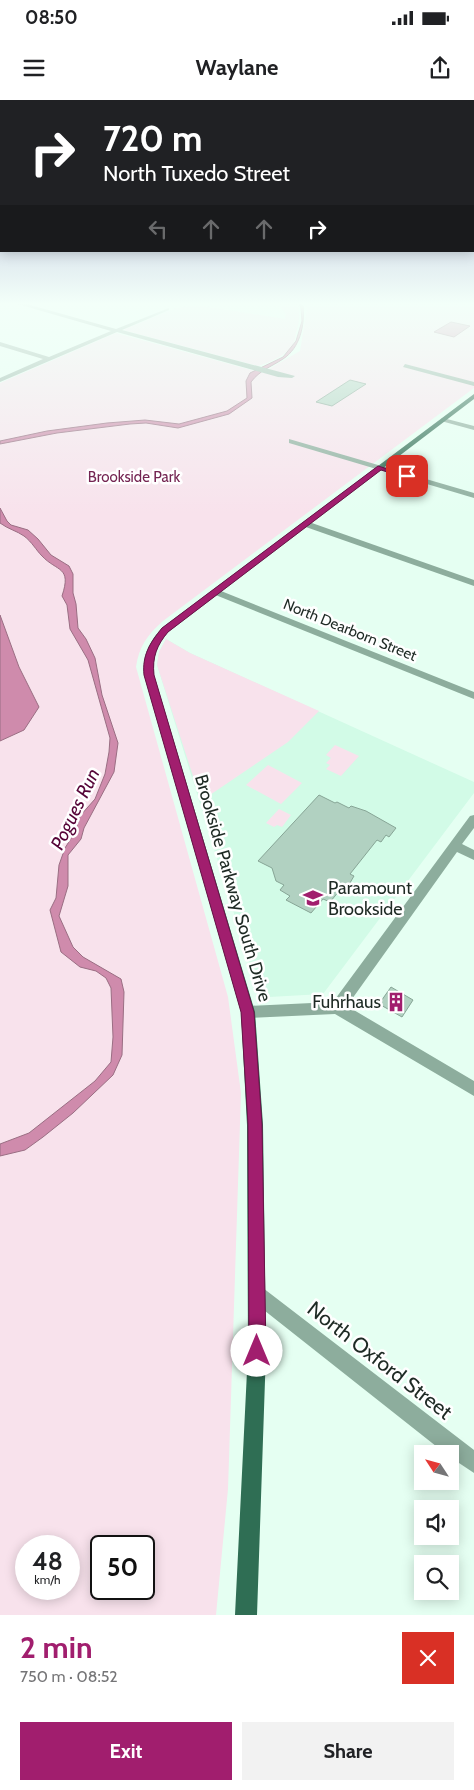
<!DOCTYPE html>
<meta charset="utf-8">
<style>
:root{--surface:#fff;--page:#f2f2f2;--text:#202124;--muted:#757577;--accent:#a11e6e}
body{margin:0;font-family:Cabin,sans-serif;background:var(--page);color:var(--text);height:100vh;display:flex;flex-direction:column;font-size:19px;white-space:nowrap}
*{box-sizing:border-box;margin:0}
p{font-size:16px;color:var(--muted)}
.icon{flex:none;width:28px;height:28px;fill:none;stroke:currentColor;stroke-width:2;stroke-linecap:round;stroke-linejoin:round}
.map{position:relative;height:1515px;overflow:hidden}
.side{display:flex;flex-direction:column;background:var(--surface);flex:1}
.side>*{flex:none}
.guide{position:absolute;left:0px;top:0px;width:475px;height:152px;box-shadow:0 2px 12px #0003;background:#202124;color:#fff;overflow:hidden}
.needle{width:32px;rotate:306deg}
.fabs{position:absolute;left:414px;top:1345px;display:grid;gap:10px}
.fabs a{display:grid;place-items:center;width:45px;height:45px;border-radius:0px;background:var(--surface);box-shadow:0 2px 12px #0003;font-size:25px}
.speed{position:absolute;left:15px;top:1435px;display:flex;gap:10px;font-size:25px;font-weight:700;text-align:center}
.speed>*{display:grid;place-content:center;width:65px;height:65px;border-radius:50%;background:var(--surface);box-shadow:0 2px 12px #0003;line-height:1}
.speed small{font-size:12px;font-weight:400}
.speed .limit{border:2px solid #111;border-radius:8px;background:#fff;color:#111}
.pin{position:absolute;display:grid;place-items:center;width:42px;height:42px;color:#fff;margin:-21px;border-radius:10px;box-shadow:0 2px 8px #0006}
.me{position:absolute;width:55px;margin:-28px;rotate:0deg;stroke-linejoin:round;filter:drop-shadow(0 0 4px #0008)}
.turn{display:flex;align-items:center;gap:18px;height:105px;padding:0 20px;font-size:22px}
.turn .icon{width:65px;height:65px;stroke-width:2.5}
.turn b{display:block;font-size:35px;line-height:42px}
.lanes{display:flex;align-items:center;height:48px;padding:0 20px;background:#0003;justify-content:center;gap:25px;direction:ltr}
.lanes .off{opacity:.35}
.round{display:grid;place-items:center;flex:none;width:52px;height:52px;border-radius:0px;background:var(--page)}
.summary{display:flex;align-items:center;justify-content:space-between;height:85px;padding:0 20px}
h1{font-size:30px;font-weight:800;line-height:38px;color:var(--accent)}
.button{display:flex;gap:10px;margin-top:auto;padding:10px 20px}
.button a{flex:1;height:58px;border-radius:0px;background:var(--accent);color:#fff;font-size:20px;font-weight:800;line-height:58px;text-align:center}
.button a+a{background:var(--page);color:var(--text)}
.status{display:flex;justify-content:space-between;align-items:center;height:35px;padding:0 25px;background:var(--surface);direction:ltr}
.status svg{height:14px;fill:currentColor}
header{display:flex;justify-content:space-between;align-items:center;height:65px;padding:0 20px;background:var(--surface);font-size:22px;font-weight:800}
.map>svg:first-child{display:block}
.built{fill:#d2fbe7}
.green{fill:#f8e2ec;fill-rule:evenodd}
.water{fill:#cf8bac;stroke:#9a6e83}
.building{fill:#b1d1c1;stroke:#87a596}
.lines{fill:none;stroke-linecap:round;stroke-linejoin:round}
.minor{fill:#8dad9d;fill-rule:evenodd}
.major{fill:#2f6e54;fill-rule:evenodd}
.route{fill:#a11e6e;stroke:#691448}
.labels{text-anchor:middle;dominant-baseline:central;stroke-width:5;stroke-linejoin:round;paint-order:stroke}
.far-park-label{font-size:15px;fill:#742452;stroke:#fff}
.far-street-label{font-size:15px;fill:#1e2a24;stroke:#fff}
.street-label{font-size:18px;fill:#1e2a24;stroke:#fff}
.poi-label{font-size:18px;fill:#1e2a24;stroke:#fff;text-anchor:start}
.water-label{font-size:19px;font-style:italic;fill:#550337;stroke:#fff}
.near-street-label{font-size:21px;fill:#1e2a24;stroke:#fff}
</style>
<div class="status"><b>08:50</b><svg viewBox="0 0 49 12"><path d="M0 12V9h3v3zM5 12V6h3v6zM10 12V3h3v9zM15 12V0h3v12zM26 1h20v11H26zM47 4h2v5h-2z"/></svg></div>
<header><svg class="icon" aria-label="menu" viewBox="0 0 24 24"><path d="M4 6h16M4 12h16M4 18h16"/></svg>Waylane<svg class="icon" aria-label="share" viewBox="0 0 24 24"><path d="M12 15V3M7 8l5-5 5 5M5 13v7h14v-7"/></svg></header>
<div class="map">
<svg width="474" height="1515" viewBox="0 0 474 1515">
<rect width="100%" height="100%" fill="#e5fff2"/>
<polygon class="built" points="166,539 190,553 474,682 474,693 323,894 269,897 259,894 157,565 159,552"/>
<g class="green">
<path d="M277,203H297C301,212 299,221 297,230C295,233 296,238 294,242C288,255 271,262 258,266L123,230L176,208L197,205L285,219L286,214Z"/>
<path d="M305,203H474V288L163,521C147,535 139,547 136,567L228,897L241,993L228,1389L216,1515H0V283L116,233L262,273L300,251L307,209ZM26,1446H69V1489H26ZM101,1446H144V1489H101Z"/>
<polygon points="166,539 190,553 319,611 288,642 201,701 157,565 159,552"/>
<polygon points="335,645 359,656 341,676 326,669 330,665 326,663 331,658 326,655"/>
<polygon points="268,665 302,683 281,704 246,685"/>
<polygon points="279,709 291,715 282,727 277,725 274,727 266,723"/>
</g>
<g class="water">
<path d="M299,203L303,206C305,225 300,248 283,259C271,267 260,270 251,282L252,298L229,314L178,328L146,323L130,324L57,333L0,344V341L47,331L107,323L145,320L179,324L227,311L247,298L246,281L250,273L283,257L296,241L302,221L301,208Z"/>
<polygon points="451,222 470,226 454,237 434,232"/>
<path d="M0,408L7,421L11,425L28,430L38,439L51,455L69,466L73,474V493L76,504L78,528L86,539L95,558L102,595L118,643L114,672L84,728L81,739L68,755V786L59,816L73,847L83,857L121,879L124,892L122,955L113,975L73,1013L43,1037L25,1050L0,1056V1044L29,1033L95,981L111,962L113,937L111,888L106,878L96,871L80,867L61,852L50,810L56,798L59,765L65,748L75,732L80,716L95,699L105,674L109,652L110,638L88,560L70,529L67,505L62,496C72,466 57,472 42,456C36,450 32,442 24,436C17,431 8,429 0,423Z"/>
<polygon points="0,515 19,567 39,607 24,630 0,641"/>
</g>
<g class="building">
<polygon points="350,280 366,284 332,306 316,302"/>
<polygon points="319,695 335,703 337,702 349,708 351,706 366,711 396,728 389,737 386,735 381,742 377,740 350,774 354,776 344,793 340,790 330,802 323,799 311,813 286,800 290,796 280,790 284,785 276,781 272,768 258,761"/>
<polygon points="391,887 413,900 402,917 379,904"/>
</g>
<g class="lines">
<g class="minor">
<polygon points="14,203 23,203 116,229 169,208 169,210 122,230 295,276 292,278 278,277 117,232 0,282 0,278 43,259 0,246 0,242 49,257 111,231"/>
<polygon points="405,264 474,282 474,286 403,267"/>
<polygon points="443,318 474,326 474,330 441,321 441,319"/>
<polygon points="289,339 474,393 474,398 289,343"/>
<polygon points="303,422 309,422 474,480 474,486 303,426"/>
<polygon points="216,489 474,592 474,599 213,494 211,492"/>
<polygon points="474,715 474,728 462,744 474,750 474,760 457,752 347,906 474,981 474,996 335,914 248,918 243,917 241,912 243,907 248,906 333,902 470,716"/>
<polygon points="257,1185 263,1188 474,1350 474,1373 450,1357 450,1354 446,1354 251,1200 248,1194 251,1188"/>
</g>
<path class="major" d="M474,294V299L168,532C157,545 152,558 154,575L255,912L263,1025L266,1251L257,1515H235L248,1251L247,1025L241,912L144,575C142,556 149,542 162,528Z"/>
</g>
<linearGradient id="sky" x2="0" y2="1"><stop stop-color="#9ea4d0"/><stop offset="0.49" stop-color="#f3fff9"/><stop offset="1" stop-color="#f3fff9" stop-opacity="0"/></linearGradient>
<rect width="474" height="415" fill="url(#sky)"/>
<path class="route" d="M378,366L411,376L407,378L381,370L168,532C157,545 152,557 154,575L254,912L262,1024L266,1251L263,1257L257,1260L251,1257L249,1251L248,1024L241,912L144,575C142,555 150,543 162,528Z"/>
<defs>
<symbol id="school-bare" viewBox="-9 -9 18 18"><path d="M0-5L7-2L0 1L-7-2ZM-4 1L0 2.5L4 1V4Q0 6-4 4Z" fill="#a11e6e" stroke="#fff" stroke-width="2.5" paint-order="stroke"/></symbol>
<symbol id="building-bare" viewBox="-9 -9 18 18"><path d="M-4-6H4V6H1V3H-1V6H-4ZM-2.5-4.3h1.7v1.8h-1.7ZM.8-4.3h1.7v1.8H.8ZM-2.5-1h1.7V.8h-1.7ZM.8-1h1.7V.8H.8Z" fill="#a11e6e" stroke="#fff" stroke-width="2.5" paint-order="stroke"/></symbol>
</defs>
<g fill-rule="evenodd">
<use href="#school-bare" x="299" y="784" width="28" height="28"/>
<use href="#building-bare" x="382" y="888" width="28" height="28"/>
</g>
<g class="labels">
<g class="far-park-label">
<text x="134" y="377">Brookside Park</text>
</g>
<g class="far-street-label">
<text transform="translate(350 530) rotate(22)">North Dearborn Street</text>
</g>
<g class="street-label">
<text transform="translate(233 788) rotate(74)">Brookside Parkway South Drive</text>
</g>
<g class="poi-label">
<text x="328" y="788">Paramount<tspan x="328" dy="21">Brookside</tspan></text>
<text x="381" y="902" text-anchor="end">Fuhrhaus</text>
</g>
<g class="water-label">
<text transform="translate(75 709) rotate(-64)">Pogues Run</text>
</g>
<g class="near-street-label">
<text transform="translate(380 1260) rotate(38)">North Oxford Street</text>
</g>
</g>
</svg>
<div class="fabs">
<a><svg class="needle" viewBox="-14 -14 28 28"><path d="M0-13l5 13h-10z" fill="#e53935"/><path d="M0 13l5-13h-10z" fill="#757577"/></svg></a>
<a><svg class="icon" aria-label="sound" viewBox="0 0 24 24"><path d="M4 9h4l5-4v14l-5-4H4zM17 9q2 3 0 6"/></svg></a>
<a><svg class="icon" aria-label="search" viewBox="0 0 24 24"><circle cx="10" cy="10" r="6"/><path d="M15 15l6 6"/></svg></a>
</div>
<div class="speed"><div>48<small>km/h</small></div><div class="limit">50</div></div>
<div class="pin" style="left:407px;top:376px;background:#d93025"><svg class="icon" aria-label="arrive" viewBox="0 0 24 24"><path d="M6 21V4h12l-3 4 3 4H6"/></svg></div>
<svg class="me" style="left:257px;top:1251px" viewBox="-20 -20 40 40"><circle r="19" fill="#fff"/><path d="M0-13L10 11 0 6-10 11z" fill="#a11e6e"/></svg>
<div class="guide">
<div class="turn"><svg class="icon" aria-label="right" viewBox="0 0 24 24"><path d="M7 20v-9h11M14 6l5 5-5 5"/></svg><div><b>720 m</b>North Tuxedo Street</div></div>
<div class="lanes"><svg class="icon off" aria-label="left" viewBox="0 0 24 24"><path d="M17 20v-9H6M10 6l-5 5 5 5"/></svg><svg class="icon off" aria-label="ahead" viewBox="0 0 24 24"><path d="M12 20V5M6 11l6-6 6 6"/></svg><svg class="icon off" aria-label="ahead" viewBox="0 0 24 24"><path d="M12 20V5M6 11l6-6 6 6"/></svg><svg class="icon" aria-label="right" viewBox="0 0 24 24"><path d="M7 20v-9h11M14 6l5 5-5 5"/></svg></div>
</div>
</div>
<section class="side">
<div class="summary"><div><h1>2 min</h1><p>750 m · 08:52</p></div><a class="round" style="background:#d93025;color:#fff"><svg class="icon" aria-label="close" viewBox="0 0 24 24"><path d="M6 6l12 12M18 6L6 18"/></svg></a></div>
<div class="button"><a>Exit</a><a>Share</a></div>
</section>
